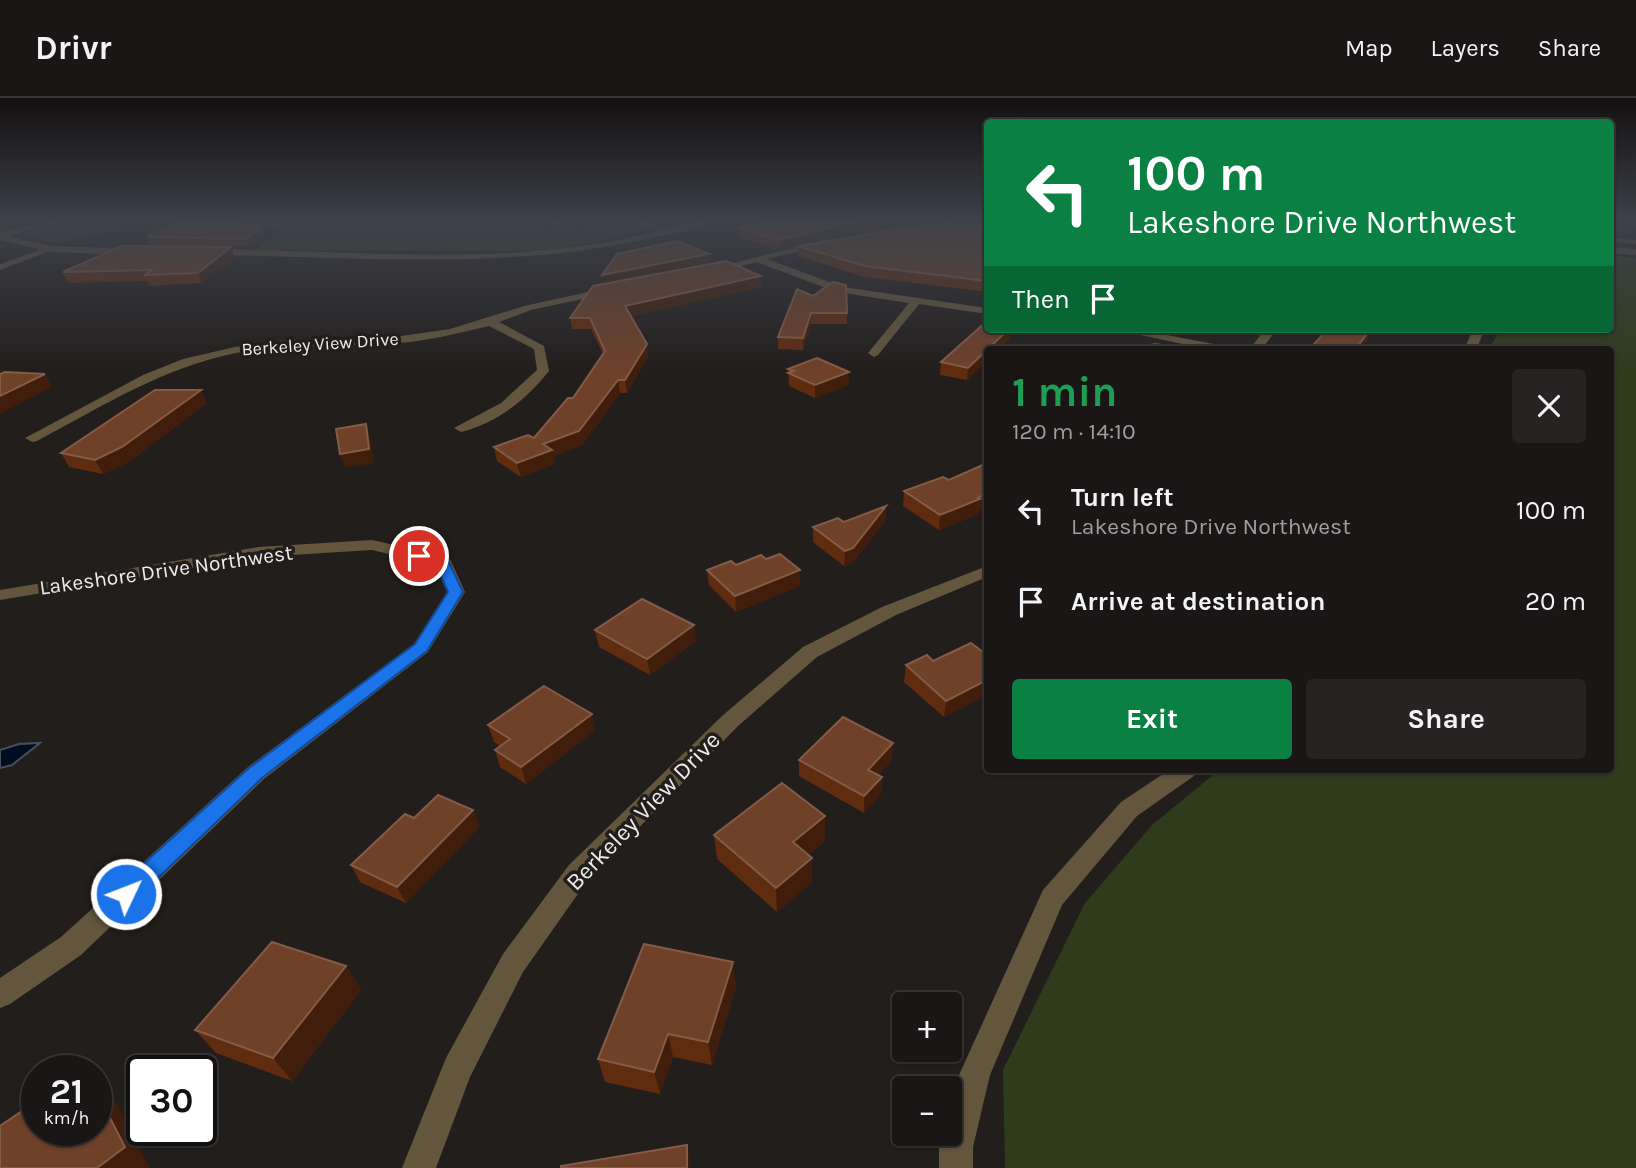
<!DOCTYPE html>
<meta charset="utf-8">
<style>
:root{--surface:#1a1615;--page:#272322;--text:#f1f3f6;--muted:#9f9fa0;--line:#383534;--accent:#0b8043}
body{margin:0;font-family:Karla,sans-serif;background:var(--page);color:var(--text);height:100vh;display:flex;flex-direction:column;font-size:26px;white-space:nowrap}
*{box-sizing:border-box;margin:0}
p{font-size:23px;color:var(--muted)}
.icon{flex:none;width:38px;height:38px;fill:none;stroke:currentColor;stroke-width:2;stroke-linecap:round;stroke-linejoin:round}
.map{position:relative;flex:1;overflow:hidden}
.details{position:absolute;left:984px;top:248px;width:630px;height:427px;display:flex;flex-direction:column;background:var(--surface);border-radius:7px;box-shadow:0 2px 5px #0004,0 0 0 2px var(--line)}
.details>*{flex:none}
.hud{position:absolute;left:984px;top:21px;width:630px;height:214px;border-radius:7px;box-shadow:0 2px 5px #0004,0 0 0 2px var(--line);background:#0b8043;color:#fff;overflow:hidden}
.tools{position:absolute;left:892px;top:894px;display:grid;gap:14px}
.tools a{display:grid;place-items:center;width:70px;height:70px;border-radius:7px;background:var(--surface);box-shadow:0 2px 5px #0004,0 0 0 2px var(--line);font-size:35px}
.speed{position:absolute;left:21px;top:957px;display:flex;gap:14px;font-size:35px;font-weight:700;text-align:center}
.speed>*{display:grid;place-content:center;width:91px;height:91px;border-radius:50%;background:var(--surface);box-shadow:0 2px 5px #0004,0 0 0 2px var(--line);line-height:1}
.speed small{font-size:18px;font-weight:400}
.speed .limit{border:4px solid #111;border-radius:10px;background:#fff;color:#111}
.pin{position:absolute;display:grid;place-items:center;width:60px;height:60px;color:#fff;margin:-30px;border:4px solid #fff;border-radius:50%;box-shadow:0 2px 7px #0007}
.me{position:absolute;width:77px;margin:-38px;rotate:47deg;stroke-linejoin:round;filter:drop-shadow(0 0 5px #0008)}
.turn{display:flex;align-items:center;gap:24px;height:147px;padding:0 28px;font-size:32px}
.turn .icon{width:91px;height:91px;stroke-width:2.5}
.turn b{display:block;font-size:49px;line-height:60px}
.then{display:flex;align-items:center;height:66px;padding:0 28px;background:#0003;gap:14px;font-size:26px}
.round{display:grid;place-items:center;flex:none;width:74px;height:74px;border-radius:7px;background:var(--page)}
.headline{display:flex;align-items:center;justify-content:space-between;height:119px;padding:0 28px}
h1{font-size:42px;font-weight:700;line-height:52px;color:#1e9e55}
.action{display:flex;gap:14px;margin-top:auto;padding:14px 28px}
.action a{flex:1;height:80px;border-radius:7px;background:var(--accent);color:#fff;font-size:28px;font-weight:700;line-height:80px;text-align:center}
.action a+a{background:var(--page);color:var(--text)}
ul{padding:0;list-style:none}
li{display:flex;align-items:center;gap:21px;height:91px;padding:0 28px}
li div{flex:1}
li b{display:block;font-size:26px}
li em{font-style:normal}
header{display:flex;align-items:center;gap:42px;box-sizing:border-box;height:98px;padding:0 35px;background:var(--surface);border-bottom:2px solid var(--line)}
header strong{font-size:33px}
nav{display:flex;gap:38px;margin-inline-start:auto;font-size:24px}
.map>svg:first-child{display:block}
.green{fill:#2f3c1b}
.water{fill:#000c22;stroke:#474f5e;stroke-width:2}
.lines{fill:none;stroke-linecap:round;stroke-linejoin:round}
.service{fill:#63563d;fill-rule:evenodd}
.minor{fill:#63563d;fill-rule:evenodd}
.tertiary{fill:#63563d;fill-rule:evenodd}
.wall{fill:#602c10}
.shaded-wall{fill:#411e0b}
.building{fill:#6f4128;stroke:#835c46;stroke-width:2}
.route{fill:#1a73e8;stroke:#114b97;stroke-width:2}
.labels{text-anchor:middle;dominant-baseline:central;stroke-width:7;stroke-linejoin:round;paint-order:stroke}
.far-street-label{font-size:18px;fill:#eeecea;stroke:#221e1c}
.street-label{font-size:21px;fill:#eeecea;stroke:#221e1c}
.near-street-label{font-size:24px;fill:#eeecea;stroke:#221e1c}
</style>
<header>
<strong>Drivr</strong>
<nav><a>Map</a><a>Layers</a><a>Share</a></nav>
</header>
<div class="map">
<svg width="1636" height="1070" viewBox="0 0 1636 1070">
<rect width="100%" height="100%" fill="#221e1c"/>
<g class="green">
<polygon points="76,123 105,123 120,129 59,145 17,137"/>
<polygon points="166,123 532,123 554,138 628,127 636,133 609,142 543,153 254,152 284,131 267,127 157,127"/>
<polygon points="1610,157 1636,160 1636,1070 1005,1070 1003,972 1085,805 1152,727 1219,672 1610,672 1610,252 1488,252 1501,231 1610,231"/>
</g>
<polygon class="water" points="40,645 12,667 0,670 0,652 19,646"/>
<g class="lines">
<g class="service">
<polygon points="1628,123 1636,123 1636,127"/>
<polygon points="1610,140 1636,142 1636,146 1610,144"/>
</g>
<g class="minor">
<polygon points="52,123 67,123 0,140 0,134"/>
<polygon points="637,123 648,123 668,134 661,136"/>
<polygon points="944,123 952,123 958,130 951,132"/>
<polygon points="823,142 826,143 826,147 767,161 843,189 987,210 987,216 919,206 878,257 874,259 868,255 909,205 837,194 757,164 709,176 704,173"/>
<polygon points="48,149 55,151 0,172 0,166"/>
<path d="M611,189L615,190V194L531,212L499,224L544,248L549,273C526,302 497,325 461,334L454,330L501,305L537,272L534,251L489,228C455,236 419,245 384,246C334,249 285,246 236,255C164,269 101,309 37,343L32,344L25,340L143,277L183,261L235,249L284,242L387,240L450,231L524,208Z"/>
<polygon points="1112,231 1136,231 1229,249 1235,252 1211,252"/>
<polygon points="1265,231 1277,231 1261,252 1249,252"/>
<polygon points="1473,231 1485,231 1476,252 1464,252"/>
<polygon points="372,442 448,459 451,463 465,494 428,554 264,681 81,857 10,906 0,910 0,880 61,839 248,669 414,546 447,494 435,467 372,452 259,459 0,502 0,492 259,449"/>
<polygon points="987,468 987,479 896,517 817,559 738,628 587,783 523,874 470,979 436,1070 402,1070 446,960 503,856 569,767 722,618 803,549 882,509"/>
<polygon points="1169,672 1197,672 1194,678 1137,718 1062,807 990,977 973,1049 973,1070 939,1070 939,1049 943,1036 950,1036 950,1010 959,977 1043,792 1121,704"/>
</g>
<g class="tertiary">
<path d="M700,123H715C699,132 673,135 654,139C508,174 357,158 208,157L203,154L208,151C326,152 447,164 565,150C611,145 656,134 700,123Z"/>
<polygon points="0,136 51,148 133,151 138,154 133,157 51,154 0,142"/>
<polygon points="1610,149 1636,151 1636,157 1610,155"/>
</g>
</g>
<g class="wall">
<polygon points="546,123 586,123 587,129 558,133"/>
<polygon points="764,123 987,123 987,125 948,125 849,134 779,152 740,139 740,130 764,125"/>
<polygon points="987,127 987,194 865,179 798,158 798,148"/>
<polygon points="266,136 250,148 151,147 147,139"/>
<polygon points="231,149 235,160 202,185 149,188 147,183 68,185 63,174"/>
<polygon points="709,156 710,166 762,189 631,218 648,258 627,295 620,295 582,347 553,358 555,366 521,379 497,363 494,349 534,340 573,300 603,256 591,231 572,231 570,220 603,186 602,177"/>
<polygon points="813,198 847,215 847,226 811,226 803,252 778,251 778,239"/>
<polygon points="1011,240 998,252 987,252 987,263 967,282 940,277 941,264"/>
<polygon points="788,271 849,274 849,287 815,300 789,288"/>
<polygon points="207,305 130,363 103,376 69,369 61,355"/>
<polygon points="904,393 979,413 978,416 939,432 903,408"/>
<polygon points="886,408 885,423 852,465 844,468 813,444 813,429 844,424"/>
<polygon points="766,461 800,488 736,514 709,487 707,472"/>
<polygon points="595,532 696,543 650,577 599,549"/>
<polygon points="987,557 987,597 944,619 904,584 906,567"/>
<polygon points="488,627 595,632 526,686 500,669 495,652 500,648 494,644"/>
<polygon points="799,662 892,662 878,677 882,679 881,696 864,715 799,678"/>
<polygon points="473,712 479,729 406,805 360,784 351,767 414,720"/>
<polygon points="714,737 825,743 808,757 812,760 812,784 777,814 717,761"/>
<polygon points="346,868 361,892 292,983 216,955 195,932"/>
<polygon points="736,888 712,967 673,959 660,996 605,984 598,961"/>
</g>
<g class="shaded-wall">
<polygon points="571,123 586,123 587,129 558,133 556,125"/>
<polygon points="871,123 948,123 948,125 849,134 779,152 778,142 849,125"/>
<polygon points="263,128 266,136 250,148 247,141"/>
<polygon points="231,149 235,160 202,185 198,175"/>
<polygon points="709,156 710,167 603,187 602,177"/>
<polygon points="761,178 762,189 626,219 625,208"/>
<polygon points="811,215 811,226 803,252 803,240"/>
<polygon points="1009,231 1012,231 1011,240 998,252 987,252"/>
<polygon points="1371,231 1372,231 1369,240 1359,252 1356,252 1360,245"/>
<polygon points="647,246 648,258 627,295 625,282"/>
<polygon points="987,252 987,263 967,282 968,270"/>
<polygon points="849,274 849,287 815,300 815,287"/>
<polygon points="45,276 52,289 0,316 0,298"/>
<polygon points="618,282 620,295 582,347 553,358 555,366 521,379 517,365 543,346"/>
<polygon points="201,292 207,305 130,363 103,376 95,362"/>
<polygon points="366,326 370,340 374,365 345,370 340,356"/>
<polygon points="987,395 987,409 979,413 978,416 939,432 940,417"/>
<polygon points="886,408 885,423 852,465 844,468 845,453"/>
<polygon points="800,472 800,488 736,514 735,498"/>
<polygon points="694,527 696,543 650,577 647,561"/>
<polygon points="987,582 987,597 944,619 946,603"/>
<polygon points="592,616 595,632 526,686 521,669"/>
<polygon points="893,645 892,662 867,688 868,672"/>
<polygon points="882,679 881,696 864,715 864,698"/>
<polygon points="473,712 479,729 406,805 397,789"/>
<polygon points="825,718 825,743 794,769 793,744"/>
<polygon points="812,760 812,784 777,814 776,790"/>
<polygon points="733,864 736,888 712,967 708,944"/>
<polygon points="346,868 361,892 292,983 273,960"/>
<polygon points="668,936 673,959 660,996 654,974"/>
<polygon points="96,981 110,993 150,1070 97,1070"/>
<polygon points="687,1047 691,1070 687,1070"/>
</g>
<g class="building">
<polygon points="182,123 263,128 247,141 147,139"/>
<polygon points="554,123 571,123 556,125"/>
<polygon points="774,123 871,123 849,125 778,142 740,130"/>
<polygon points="987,127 987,183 865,168 798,148 905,130"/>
<polygon points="677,143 709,156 602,177 617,156"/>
<polygon points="122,148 231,149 198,175 144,177 153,172 63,174"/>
<polygon points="726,163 761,178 625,208 647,246 625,282 618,282 579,333 543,346 552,352 517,365 494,349 528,337 534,340 568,300 573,300 605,253 590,220 570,220 593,188"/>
<polygon points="833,184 846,187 847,215 811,215 803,240 778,239 797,191 813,198"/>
<polygon points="987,223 987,231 1009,231 968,270 941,264"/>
<polygon points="1328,231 1371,231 1360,245 1356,252 1315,252 1318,248 1313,247"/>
<polygon points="1154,246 1171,248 1170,252 1145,252"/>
<polygon points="817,260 849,274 815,287 788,275 794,273 788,271"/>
<polygon points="5,274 45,276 0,298 0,276"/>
<polygon points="155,292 201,292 122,349 95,362 61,355"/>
<polygon points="366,326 369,351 340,356 336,331"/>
<polygon points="987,365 987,395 978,400 980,401 940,417 904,393 943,379 949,382"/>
<polygon points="886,408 853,450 845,453 813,429 838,420 844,424"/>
<polygon points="780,456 800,472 735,498 707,472 731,463 736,467 761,457 766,461"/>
<polygon points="642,501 694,527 647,561 595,532"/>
<polygon points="971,545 987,557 987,582 946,603 906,567 927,557 933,563"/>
<polygon points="544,588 592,616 521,669 495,652 510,641 488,627"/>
<polygon points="843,619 893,645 868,672 882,679 864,698 799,662"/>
<polygon points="782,685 825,718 793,744 812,760 776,790 714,737"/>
<polygon points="438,697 473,712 397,789 351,767 405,716 414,720"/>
<polygon points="272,844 346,868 273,960 195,932"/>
<polygon points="644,846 733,864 708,944 668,936 654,974 598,961"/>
<polygon points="96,993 125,1049 97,1070 0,1070 0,1028 37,1003 37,1032 96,1032"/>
<polygon points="687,1047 687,1070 561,1070 561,1068"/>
</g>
<linearGradient id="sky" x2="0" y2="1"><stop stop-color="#13100f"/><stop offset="0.45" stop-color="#3e414b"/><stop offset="1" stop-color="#3e414b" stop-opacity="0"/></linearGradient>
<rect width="1636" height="273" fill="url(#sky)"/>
<polygon class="route" points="419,454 447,460 463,494 427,553 262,680 134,803 126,805 118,803 115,796 118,789 249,670 415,546 448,494 436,466 414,461 414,455"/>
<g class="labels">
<g class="far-street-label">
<text transform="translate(320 246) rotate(-4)">Berkeley View Drive</text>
</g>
<g class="street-label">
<text transform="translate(166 472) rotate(-8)">Lakeshore Drive Northwest</text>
</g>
<g class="near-street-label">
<text transform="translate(643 713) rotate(-46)">Berkeley View Drive</text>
</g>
</g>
</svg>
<div class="tools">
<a>+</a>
<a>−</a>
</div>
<div class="speed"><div>21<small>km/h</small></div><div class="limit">30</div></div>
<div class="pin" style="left:419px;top:458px;background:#d93025"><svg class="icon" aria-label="arrive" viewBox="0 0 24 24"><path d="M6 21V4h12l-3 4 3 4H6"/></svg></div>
<svg class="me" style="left:126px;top:796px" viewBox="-20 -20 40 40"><circle r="17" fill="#1a73e8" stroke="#fff" stroke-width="3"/><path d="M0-11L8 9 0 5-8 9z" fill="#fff"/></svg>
<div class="hud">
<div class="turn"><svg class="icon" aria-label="left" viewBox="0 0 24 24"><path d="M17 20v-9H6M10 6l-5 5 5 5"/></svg><div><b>100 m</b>Lakeshore Drive Northwest</div></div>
<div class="then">Then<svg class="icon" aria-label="arrive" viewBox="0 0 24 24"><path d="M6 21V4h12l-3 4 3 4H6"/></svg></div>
</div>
<section class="details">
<div class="headline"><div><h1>1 min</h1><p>120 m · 14:10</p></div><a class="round"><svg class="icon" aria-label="close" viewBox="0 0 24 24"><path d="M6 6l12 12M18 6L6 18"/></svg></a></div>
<ul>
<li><svg class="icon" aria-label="left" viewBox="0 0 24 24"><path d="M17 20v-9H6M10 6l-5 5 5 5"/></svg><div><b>Turn left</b><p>Lakeshore Drive Northwest</p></div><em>100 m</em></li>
<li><svg class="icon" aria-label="arrive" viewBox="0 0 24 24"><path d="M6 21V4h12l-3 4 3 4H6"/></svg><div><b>Arrive at destination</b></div><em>20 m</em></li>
</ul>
<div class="action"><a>Exit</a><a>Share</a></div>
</section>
</div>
